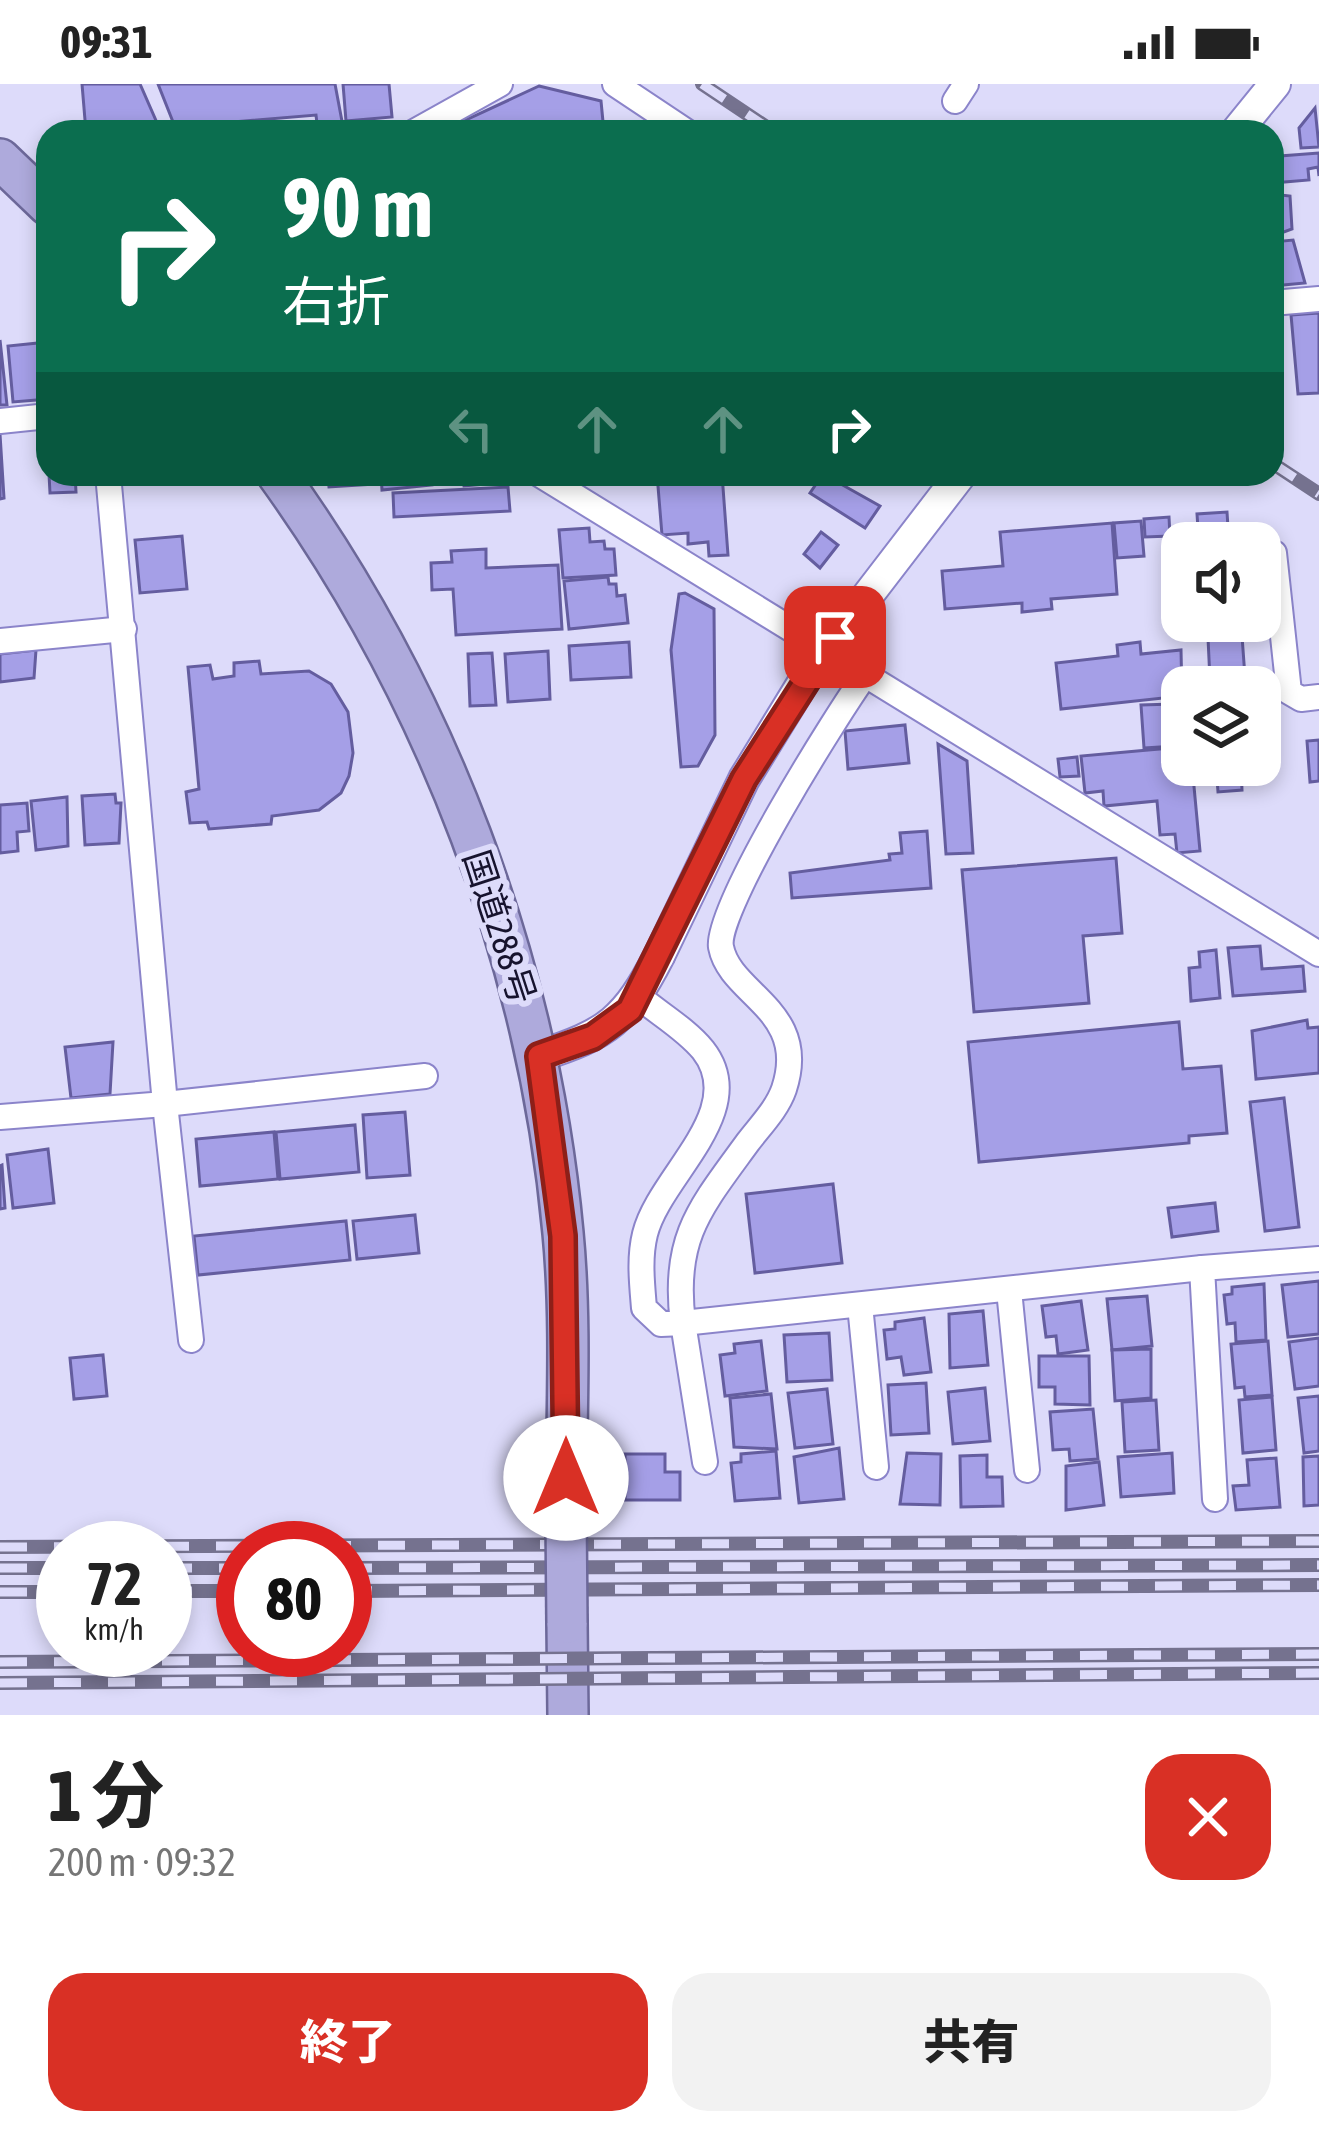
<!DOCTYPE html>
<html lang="ja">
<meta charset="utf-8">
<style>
:root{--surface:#fff;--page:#f2f2f2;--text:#222;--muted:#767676;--accent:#d93025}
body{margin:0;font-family:"Asap Condensed","Noto Sans JP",sans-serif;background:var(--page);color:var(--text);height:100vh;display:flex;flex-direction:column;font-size:45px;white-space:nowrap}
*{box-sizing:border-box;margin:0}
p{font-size:39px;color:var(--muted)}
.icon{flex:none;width:66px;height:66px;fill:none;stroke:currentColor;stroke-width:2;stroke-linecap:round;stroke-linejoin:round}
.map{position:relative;height:1631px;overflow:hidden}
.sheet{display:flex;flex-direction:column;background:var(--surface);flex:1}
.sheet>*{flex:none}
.banner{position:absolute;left:36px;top:36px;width:1248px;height:366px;border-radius:36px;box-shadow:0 6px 18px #0003;background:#0b6e4f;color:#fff;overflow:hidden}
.controls{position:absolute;left:1161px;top:438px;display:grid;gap:24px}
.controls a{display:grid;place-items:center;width:120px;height:120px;border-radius:24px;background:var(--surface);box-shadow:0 6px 18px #0003;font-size:60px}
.speed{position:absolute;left:36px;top:1437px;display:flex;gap:24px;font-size:60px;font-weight:700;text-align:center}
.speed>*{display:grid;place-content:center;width:156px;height:156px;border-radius:50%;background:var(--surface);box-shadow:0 6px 18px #0003;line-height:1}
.speed small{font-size:30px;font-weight:400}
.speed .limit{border:18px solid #d22;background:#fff;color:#111}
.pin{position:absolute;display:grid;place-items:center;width:102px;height:102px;color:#fff;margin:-51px;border-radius:24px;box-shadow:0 6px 18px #0006}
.me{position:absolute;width:132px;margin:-66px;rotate:0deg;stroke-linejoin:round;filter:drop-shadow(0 0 9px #0008)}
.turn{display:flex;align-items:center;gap:42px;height:252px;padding:0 48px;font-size:54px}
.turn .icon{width:156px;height:156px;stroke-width:2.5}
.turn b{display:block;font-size:84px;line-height:102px}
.lanes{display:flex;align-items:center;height:114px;padding:0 48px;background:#0003;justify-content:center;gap:60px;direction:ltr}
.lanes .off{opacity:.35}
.round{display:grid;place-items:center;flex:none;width:126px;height:126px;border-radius:36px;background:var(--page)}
.summary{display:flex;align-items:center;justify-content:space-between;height:204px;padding:0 48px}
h1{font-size:72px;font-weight:800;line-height:90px}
.button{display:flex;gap:24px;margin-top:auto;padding:24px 48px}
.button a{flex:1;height:138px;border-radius:36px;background:var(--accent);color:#fff;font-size:48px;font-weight:800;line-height:138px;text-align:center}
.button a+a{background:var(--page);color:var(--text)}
.status{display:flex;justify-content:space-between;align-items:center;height:84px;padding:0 60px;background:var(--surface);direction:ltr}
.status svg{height:33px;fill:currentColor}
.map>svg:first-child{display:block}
.building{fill:#a59fe7;stroke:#645d9f;stroke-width:3}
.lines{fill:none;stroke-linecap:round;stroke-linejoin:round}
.minor-casing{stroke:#8b84ca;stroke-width:28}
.tertiary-casing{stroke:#8b84ca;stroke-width:34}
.trunk-casing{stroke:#6c6899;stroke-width:44}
.minor{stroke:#fff;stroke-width:24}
.tertiary{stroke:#fff;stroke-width:30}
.trunk{stroke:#aeaadc;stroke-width:39}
.rail-casing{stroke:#75728f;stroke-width:14}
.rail{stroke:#dddbfa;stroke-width:9;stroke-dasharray:27;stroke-linecap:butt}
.tertiary-bridge-casing{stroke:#8b84ca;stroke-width:34;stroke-linecap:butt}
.trunk-bridge-casing{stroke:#6c6899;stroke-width:44;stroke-linecap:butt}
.tertiary-bridge{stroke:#fff;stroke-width:30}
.trunk-bridge{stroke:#aeaadc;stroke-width:39}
.route-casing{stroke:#8d1f18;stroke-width:30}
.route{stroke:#d93025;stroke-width:21}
.labels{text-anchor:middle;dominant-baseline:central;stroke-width:12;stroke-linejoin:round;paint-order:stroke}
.street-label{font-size:36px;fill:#17132e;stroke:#dddbfa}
</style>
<div class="status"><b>09:31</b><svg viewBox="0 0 49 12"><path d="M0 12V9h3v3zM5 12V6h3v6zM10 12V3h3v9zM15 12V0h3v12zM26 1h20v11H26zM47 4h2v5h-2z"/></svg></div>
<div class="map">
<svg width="1319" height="1631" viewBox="0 0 1319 1631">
<rect width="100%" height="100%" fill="#dddbfa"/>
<g class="building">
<polygon points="82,0 140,0 161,48 86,48"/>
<polygon points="158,0 335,0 344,48 318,48 316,31 175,43"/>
<polygon points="343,0 389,0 392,33 346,37"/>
<polygon points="539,2 601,17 604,48 440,48"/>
<polygon points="1315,24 1319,63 1301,64 1299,44"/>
<polygon points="1319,69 1319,92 1318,83 1308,85 1309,96 1272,99 1272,80 1280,72"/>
<polygon points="1272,110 1290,112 1292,145 1281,149 1272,150"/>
<polygon points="1293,156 1305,199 1272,202 1272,158"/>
<polygon points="1319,229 1319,309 1298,310 1291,231"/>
<polygon points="0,256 7,321 0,321"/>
<polygon points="48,258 48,315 13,318 8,262"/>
<polygon points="0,350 4,414 0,415"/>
<polygon points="49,390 75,390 76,408 50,409"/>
<polygon points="318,390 373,390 374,400 329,403 328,391"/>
<polygon points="381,390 431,390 432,401 382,406"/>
<polygon points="462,390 499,390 500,399 464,402"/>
<polygon points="657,390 722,390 728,471 709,472 708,458 688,460 688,449 662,451"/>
<polygon points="823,390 880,422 865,444 810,409"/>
<polygon points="508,403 510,427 394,433 393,409"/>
<polygon points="1227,428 1229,459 1199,459 1197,430"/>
<polygon points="1169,433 1170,452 1145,453 1144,435"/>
<polygon points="1141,437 1144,472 1117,474 1114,439"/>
<polygon points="1112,439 1117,510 1051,515 1052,525 1022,528 1022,519 945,525 942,487 1003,482 1000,448"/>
<polygon points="589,444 590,458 604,457 605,465 614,465 616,491 563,494 559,446"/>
<polygon points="821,448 838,461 820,484 804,470"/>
<polygon points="182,452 187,505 140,509 135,456"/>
<polygon points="486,465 486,484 558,481 562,545 456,551 453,505 432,506 431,479 452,478 451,467"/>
<polygon points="608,493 609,500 616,500 617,512 625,511 628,539 569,545 564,497"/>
<polygon points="685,509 714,525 715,651 698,682 681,683 671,566 679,510"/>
<polygon points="1242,552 1245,593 1210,596 1208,554"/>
<polygon points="629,558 631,593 571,596 569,562"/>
<polygon points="1140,558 1141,570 1181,566 1182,612 1061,625 1056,579 1118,572 1117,561"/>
<polygon points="36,566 34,594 0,598 0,570"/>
<polygon points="548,567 550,615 508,618 505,570"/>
<polygon points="492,569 496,621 470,622 468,570"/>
<polygon points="259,577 261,590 309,587 331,600 348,628 353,669 349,692 341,709 319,726 272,732 271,740 209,745 207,738 190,739 186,708 199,705 188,583 210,581 213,595 234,592 234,579"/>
<polygon points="1173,620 1176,662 1144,664 1141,621"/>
<polygon points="905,641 909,679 848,685 845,647"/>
<polygon points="1319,656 1319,697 1310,698 1307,657"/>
<polygon points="938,660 967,677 973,769 946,770"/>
<polygon points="1182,663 1182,681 1192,681 1200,767 1177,769 1175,750 1160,751 1157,717 1104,722 1103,707 1085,709 1081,672"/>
<polygon points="1077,673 1079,692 1060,693 1058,675"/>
<polygon points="1216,681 1241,681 1242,706 1218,708"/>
<polygon points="115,710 116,719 121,719 119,759 85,761 82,712"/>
<polygon points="67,713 68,762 36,766 31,717"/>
<polygon points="27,719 29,747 17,748 18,767 0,769 0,721"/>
<polygon points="927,747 931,804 792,814 790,789 890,776 889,770 902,769 900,749"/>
<polygon points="1116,774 1122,849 1083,852 1089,919 974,928 962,786"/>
<polygon points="1260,862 1262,885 1303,882 1305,907 1233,912 1228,864"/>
<polygon points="1216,866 1220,914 1191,917 1189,884 1200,883 1199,868"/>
<polygon points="1307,936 1308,944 1319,943 1319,989 1256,995 1252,947"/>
<polygon points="1179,938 1183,985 1221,982 1227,1049 1189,1052 1189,1059 979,1078 968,958"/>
<polygon points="113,958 110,1010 71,1014 65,963"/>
<polygon points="1284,1014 1299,1143 1265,1147 1250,1018"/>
<polygon points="405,1028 410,1091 367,1094 363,1031"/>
<polygon points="355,1041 359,1088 280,1095 276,1048"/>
<polygon points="274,1048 278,1095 200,1102 196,1055"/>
<polygon points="48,1065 54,1119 13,1124 7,1071"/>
<polygon points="2,1081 5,1124 0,1125 0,1082"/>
<polygon points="833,1100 842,1179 755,1189 746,1110"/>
<polygon points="1215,1119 1218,1147 1172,1153 1168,1124"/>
<polygon points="415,1131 419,1169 357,1175 353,1137"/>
<polygon points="346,1137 350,1176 198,1191 194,1152"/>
<polygon points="1319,1197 1319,1250 1288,1253 1282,1201"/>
<polygon points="1264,1200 1266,1256 1236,1258 1235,1239 1227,1240 1224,1211 1232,1210 1232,1203"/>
<polygon points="1147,1212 1152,1262 1112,1266 1107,1215"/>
<polygon points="1081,1217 1088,1266 1058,1270 1056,1252 1046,1253 1042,1222"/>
<polygon points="983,1227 988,1281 950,1284 949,1230"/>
<polygon points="924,1234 931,1288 904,1291 901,1273 887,1275 884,1246 895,1245 895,1238"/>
<polygon points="829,1249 832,1296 787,1298 784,1251"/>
<polygon points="1319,1254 1319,1302 1295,1305 1289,1258"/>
<polygon points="761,1257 767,1307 725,1312 720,1271 735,1269 734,1260"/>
<polygon points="1268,1257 1272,1311 1245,1313 1244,1303 1235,1304 1231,1260"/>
<polygon points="1151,1265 1151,1314 1115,1317 1112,1266"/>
<polygon points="103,1271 107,1312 74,1315 70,1274"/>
<polygon points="1039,1272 1089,1272 1090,1321 1055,1320 1055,1303 1039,1303"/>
<polygon points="926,1299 929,1349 891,1351 888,1301"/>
<polygon points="985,1304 990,1357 953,1360 948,1308"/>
<polygon points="827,1305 833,1360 795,1364 788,1309"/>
<polygon points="771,1310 777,1365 734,1363 730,1314"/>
<polygon points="1319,1312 1319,1367 1304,1369 1298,1314"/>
<polygon points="1272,1313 1276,1366 1243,1369 1239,1316"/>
<polygon points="1156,1316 1159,1366 1125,1368 1122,1318"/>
<polygon points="1093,1325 1098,1375 1070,1377 1069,1365 1053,1366 1050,1328"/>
<polygon points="839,1364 844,1415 799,1419 794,1373"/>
<polygon points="776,1367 780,1414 735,1417 731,1379 741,1378 741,1370"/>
<polygon points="907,1369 941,1370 940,1421 900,1420"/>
<polygon points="1172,1369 1174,1409 1121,1413 1118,1373"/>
<polygon points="625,1370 665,1370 665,1388 680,1388 680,1416 625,1416"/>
<polygon points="987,1371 987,1393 1002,1393 1003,1422 961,1423 960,1372"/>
<polygon points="1319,1372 1319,1421 1304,1422 1303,1373"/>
<polygon points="1276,1374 1280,1423 1236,1426 1233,1402 1249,1401 1247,1376"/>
<polygon points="1099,1378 1104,1421 1066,1426 1066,1382"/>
</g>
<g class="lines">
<defs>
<g id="minor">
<polyline points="615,0 687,48"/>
<polyline points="955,17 966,0"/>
<polyline points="414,48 500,0"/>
<polyline points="1272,219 1319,215"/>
<polyline points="0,337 48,332"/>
<polyline points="539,390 1319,870"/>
<polyline points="1274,469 1289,608 1301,615 1319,613"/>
<polyline points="0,557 124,545"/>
<path d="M638,912C658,929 686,945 703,966C751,1027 659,1092 645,1150C639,1174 642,1200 644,1224L661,1240L683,1239C672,1154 700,1124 748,1058C761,1041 777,1025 784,1005C810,926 730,911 721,863C714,826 839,627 866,590"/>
<polyline points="0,1033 165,1020 108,390"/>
<polyline points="1009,1206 1027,1386"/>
<polyline points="860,1221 876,1383"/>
<polyline points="191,1256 165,1020 425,992"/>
<polyline points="705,1378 683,1239 1202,1184"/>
<polyline points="1215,1415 1202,1184 1319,1175"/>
</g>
<g id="tertiary">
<polyline points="1236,48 1275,0"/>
<path d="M539,972C608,950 626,936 659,872"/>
</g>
<g id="trunk">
<polyline points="0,75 48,121"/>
<path d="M277,390C437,612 538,878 563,1149C572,1242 566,1339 566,1432"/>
<polyline points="567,1539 568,1631"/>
</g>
</defs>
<use href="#minor" class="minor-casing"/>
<use href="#tertiary" class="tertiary-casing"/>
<use href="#trunk" class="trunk-casing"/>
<use href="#minor" class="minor"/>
<use href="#tertiary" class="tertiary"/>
<use href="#trunk" class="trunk"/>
<defs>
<g id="rail">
<polyline points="702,0 774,48"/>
<polyline points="1272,379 1319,410"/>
<polyline points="0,1463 1319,1457"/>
<polyline points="0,1484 63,1484"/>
<polyline points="165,1484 243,1484"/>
<polyline points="345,1484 1319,1481"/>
<polyline points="165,1507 243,1507"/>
<polyline points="345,1507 1319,1501"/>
<polyline points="0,1508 63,1508"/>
<polyline points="0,1578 1319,1570"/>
<polyline points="0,1599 1319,1589"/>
</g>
</defs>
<use href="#rail" class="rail-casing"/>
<use href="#rail" class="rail"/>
<defs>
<polyline id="tertiary-bridge" points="659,872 744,695 812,584 961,390"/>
<polyline id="trunk-bridge" points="566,1432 567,1539"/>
</defs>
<use href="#tertiary-bridge" class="tertiary-bridge-casing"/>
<use href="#trunk-bridge" class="trunk-bridge-casing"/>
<use href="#tertiary-bridge" class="tertiary-bridge"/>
<use href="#trunk-bridge" class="trunk-bridge"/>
</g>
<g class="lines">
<defs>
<polyline id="route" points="566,1394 563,1152 539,972 593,953 630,926 744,695 835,553"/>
</defs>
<use href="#route" class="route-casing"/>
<use href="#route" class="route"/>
</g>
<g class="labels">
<g class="street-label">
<text transform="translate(500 843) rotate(72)">国道288号</text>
</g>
</g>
</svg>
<div class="controls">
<a><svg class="icon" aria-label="sound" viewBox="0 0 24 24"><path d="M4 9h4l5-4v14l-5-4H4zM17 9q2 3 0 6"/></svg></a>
<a><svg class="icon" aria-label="layers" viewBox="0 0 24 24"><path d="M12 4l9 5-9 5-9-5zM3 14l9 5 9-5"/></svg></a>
</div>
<div class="speed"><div>72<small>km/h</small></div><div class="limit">80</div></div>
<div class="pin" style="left:835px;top:553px;background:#d93025"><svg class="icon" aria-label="arrive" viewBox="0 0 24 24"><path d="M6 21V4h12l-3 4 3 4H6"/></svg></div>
<svg class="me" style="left:566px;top:1394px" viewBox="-20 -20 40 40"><circle r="19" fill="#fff"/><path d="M0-13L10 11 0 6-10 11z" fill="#d93025"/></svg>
<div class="banner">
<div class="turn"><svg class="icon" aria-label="right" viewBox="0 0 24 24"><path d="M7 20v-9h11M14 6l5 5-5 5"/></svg><div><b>90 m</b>右折</div></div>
<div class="lanes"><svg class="icon off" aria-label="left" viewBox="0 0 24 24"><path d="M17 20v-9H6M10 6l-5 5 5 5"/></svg><svg class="icon off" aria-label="ahead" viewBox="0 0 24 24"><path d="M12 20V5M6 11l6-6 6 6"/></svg><svg class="icon off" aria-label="ahead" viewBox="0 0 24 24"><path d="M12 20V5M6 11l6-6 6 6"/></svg><svg class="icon" aria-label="right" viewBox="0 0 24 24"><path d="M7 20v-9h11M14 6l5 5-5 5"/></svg></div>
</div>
</div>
<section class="sheet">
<div class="summary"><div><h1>1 分</h1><p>200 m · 09:32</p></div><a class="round" style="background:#d93025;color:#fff"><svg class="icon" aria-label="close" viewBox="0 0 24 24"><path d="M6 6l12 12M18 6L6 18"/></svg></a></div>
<div class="button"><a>終了</a><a>共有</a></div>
</section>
